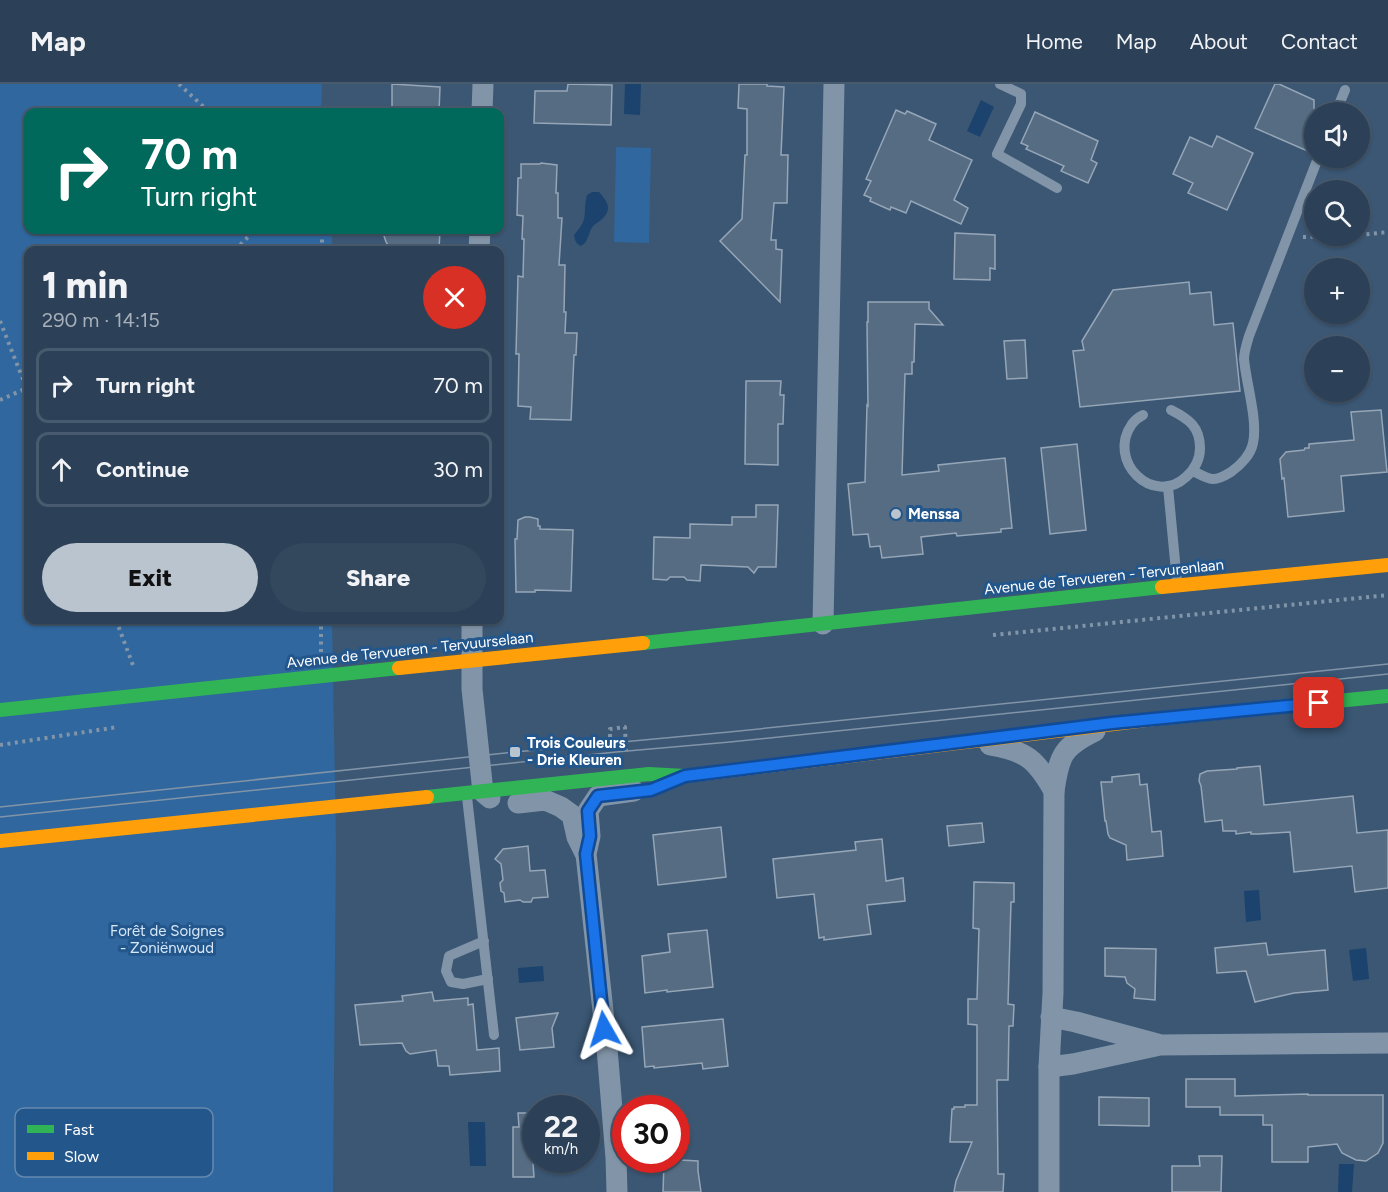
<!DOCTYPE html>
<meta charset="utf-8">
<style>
:root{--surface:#2c4157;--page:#34485d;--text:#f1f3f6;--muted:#a6afba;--line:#485a6d;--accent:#bac4ce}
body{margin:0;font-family:Figtree,sans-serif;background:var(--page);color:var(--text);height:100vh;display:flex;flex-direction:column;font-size:22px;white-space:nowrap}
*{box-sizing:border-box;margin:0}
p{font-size:20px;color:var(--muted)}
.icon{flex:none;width:33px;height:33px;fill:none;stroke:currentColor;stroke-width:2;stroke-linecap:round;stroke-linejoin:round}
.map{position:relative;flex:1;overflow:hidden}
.details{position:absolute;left:24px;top:162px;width:480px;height:378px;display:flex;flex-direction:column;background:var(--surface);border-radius:12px;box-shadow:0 2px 4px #0004,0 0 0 2px var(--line)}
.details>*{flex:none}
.top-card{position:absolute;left:24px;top:24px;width:480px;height:126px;border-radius:12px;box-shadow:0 2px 4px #0004,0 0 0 2px var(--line);background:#00695c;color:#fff;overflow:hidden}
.fabs{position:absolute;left:1304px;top:18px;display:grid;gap:12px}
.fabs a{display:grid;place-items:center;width:66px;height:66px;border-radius:50%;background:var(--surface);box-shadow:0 2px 4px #0004,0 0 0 2px var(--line);font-size:30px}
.speed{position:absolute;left:522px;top:1011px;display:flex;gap:12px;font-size:30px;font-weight:700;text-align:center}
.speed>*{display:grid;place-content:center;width:78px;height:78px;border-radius:50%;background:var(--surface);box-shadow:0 2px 4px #0004,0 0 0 2px var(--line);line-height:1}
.speed small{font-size:15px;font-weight:400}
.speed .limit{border:9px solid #d22;background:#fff;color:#111}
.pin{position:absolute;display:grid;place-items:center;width:51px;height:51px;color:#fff;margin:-26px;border-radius:12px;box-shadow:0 3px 9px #0006}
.me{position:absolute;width:66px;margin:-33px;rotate:354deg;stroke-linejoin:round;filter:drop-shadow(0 0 4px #0008)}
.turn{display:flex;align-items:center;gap:21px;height:126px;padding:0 18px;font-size:27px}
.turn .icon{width:78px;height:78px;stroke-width:2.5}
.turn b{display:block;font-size:42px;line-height:51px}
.round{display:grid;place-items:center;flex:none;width:63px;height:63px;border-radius:32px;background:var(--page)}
.overview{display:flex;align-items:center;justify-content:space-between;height:102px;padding:0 18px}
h1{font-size:36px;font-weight:800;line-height:45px}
.button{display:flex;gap:12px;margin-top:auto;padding:12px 18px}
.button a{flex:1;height:69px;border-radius:36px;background:var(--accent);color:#111;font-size:24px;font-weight:800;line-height:69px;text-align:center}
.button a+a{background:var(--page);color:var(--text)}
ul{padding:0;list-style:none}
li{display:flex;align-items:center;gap:18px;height:75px;margin:0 12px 9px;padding:0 6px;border:3px solid var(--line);border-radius:12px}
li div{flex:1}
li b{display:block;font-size:22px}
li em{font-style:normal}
header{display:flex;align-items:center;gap:36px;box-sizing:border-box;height:84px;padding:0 30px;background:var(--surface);border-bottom:2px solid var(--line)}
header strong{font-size:28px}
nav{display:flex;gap:33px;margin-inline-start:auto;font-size:21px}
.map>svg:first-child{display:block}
.green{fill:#2f679e}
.water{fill:#1b436d}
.building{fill:#556c83;stroke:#96a6b7;stroke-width:1.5}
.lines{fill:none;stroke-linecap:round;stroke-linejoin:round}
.path{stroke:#8295a8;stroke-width:4;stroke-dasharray:3 4.5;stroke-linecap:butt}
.lane{stroke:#8295a8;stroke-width:10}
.street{stroke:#8295a8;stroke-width:21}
.fast{stroke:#30b455;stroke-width:14}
.slow{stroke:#ff9f0a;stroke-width:14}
.tram{stroke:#8294a7;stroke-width:1.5}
.route-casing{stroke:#114b97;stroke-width:15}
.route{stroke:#1a73e8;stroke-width:10}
.poi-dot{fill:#bac4ce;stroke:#23578c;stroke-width:2}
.labels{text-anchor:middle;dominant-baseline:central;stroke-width:6;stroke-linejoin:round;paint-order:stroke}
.poi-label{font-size:15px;font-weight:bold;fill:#fff;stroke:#23578c;text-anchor:start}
.street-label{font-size:15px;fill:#fff;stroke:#23578c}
.park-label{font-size:15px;fill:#d6e7f8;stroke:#23578c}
.key{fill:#23578c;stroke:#6589ae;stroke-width:1.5}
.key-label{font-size:16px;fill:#fff}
</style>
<header>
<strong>Map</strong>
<nav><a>Home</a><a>Map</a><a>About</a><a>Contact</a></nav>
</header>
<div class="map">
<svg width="1388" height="1108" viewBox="0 0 1388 1108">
<rect width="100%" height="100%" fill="#3b5774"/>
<g class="green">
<polygon points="0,0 322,0 321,28 28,28 28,146 332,146 332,166 28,166 28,536 332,536 336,758 333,1108 0,1108"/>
<polygon points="616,63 651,64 649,159 614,158"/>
</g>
<g class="water">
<polygon points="625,0 641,0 640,31 624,30"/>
<polygon points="981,16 994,23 980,53 967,47"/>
<path d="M592,108H599C608,118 613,126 601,136C599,138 595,140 593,142C588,148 589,158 581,162C576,160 575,157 574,151C590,133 582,131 587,111Z"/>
<polygon points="1259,806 1261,836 1246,838 1244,807"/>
<polygon points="1366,864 1369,895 1353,897 1349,866"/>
<polygon points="543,882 544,897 519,899 518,884"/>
<polygon points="468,1038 485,1038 486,1082 470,1082"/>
<polygon points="1339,1080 1354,1080 1352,1108 1338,1108"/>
</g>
<g class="building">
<polygon points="392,0 440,3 439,28 392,28"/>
<polygon points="568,0 612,1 611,41 534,39 535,7 567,7"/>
<polygon points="739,0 767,0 767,2 784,3 781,71 788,71 787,119 774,119 771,156 776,156 776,165 782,166 780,218 720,157 742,135 745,71 747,71 747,25 738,24"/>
<polygon points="1275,0 1279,0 1314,16 1314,68 1312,69 1255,44"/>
<polygon points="896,26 905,30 907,27 936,40 929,56 972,76 954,116 968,124 961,140 911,117 906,129 891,123 890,126 870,117 871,114 864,111 871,97 866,95"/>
<polygon points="1035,28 1098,57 1091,76 1097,79 1088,99 1061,87 1064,82 1026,65 1028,62 1021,59"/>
<polygon points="1217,52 1253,69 1227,126 1188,109 1193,99 1173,90 1190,53 1212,63"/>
<polygon points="541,79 557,81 556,109 558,109 558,134 562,134 559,181 565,181 564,228 566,228 565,249 577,249 576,271 574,271 571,336 530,335 531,323 518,322 519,270 516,270 518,192 523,193 524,155 522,155 523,132 517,131 518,94 521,94 521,80 540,80"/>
<polygon points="382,146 440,146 439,166 399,166 390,164 386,158"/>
<polygon points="955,149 995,151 995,185 990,184 990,196 954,195"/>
<polygon points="1189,198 1190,210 1211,208 1214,241 1233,239 1240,307 1080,323 1073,267 1084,266 1082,257 1113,206"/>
<polygon points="868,218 929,218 929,225 943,241 915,240 914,278 912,278 912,290 905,290 902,391 939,387 938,381 1005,374 1012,444 1001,445 1001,448 957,452 956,449 921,453 923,470 882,474 880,462 870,463 868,450 853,451 848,400 865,398 867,321 868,322 867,238 868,238"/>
<polygon points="1025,256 1027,294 1007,295 1004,257"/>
<polygon points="746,297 781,297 780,311 784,311 783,340 778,340 778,381 745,380"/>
<polygon points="1381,326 1387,388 1341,392 1344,427 1288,433 1284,394 1282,395 1280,375 1286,368 1304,366 1305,364 1309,364 1309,360 1354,356 1351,328"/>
<polygon points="1077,360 1086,446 1050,450 1041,364"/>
<polygon points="756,421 778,421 776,483 758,483 754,489 748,483 701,481 700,497 687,496 684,493 670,493 667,496 653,495 654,453 690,454 690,440 732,441 732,433 756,433"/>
<polygon points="525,433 530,433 538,435 538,442 540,442 540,445 573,446 571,507 535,506 535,508 516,508 515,455 517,455 518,436"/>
<polygon points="1260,682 1264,721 1353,712 1357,749 1388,746 1388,804 1355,808 1352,782 1294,788 1290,748 1258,750 1251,750 1251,748 1236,750 1236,747 1223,747 1222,736 1205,738 1201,702 1199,697 1200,690 1207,687 1237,685 1237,684"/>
<polygon points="1139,690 1140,701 1147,700 1152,748 1161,747 1163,772 1127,776 1126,761 1110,754 1108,750 1106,737 1105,737 1101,698 1112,698 1112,693"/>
<polygon points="982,739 984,758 949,762 947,742"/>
<polygon points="721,743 726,793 658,801 653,751"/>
<polygon points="882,755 886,797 903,794 905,817 867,821 871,850 824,856 824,853 819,854 814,810 777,814 773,775 856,766 855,758"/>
<polygon points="528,762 530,787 545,786 548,813 533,814 531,818 523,818 520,816 505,818 504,809 501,807 500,799 503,796 501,780 495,775 503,765"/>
<polygon points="974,798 1014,799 1014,818 1011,818 1008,920 1014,921 1013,942 1009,942 1008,996 997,996 998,1090 1004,1090 1003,1108 954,1108 956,1097 972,1058 950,1058 952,1025 954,1025 954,1023 965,1023 965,1021 977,1021 977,941 968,940 968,915 977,915 979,845 973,844"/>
<polygon points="707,846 713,903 667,908 667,906 645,909 642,872 670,868 668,850"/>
<polygon points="1266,859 1268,871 1325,866 1328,906 1294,909 1255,918 1246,887 1217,889 1215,864"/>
<polygon points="1105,864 1156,865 1155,916 1134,914 1135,905 1127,899 1125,893 1105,892"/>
<polygon points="432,908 434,917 468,914 468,921 473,920 477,966 499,964 500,987 450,991 449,982 438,982 436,966 410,970 406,967 402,959 360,961 355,921 403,917 402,912"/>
<polygon points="558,929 552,944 554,963 520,966 516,934"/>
<polygon points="723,935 728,982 703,985 702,979 654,984 654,982 645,983 642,943"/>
<polygon points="1186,995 1235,995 1235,1012 1308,1010 1308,1011 1383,1011 1383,1059 1378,1069 1366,1077 1356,1076 1342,1069 1337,1060 1308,1063 1308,1078 1272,1078 1272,1041 1263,1041 1263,1031 1220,1031 1220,1023 1186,1023"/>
<polygon points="1099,1013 1149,1014 1149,1042 1099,1041"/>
<polygon points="518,1029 536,1029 536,1079 533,1079 534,1093 513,1093 513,1043 519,1043"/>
<polygon points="1199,1072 1222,1072 1221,1108 1172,1108 1172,1082 1200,1082"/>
<polygon points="680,1076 698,1077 698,1087 701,1108 663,1108 664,1078 680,1078"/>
</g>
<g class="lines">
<g class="path">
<polyline points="179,0 209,28"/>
<polyline points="1359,151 1388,148"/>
<polyline points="1303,153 1345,152"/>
<polyline points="235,166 255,146"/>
<polyline points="322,166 322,146"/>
<polyline points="0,237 28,308"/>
<polyline points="0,316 27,304"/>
<polyline points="116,536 134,584"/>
<polyline points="993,551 1388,511"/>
<polyline points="321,568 321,536"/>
<polyline points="610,653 610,645 625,643 626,667"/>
<polyline points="0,661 118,643"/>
</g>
<g class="lane">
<polyline points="1000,0 1021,10 1021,20 997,70 1057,104"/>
<polyline points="1336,28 1345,6"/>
<path d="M1143,331C1139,333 1135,336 1132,340C1106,377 1153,423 1186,393C1195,385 1200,376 1200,364C1200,343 1189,335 1171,326"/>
<path d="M1193,387C1211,396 1213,399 1231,388C1241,381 1251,370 1253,359C1258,336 1246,299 1244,275C1244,268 1247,259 1249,252L1318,74"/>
<polyline points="1168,403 1177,498"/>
<polyline points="467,713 494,951"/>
<polyline points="484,857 449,872 446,887 451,898 463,900 488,895"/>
</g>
<g class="street">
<polyline points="482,28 483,0"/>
<polyline points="479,166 480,146"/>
<polyline points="472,536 472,605 483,708 490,714"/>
<polyline points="823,540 834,0"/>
<path d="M990,661C1026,667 1036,675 1054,707"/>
<polyline points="518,719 545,716 561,723 572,731 577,753 585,769"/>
<polyline points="1051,933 1076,938 1157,960"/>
<polyline points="1049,983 1073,980 1160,961 1388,959"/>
<polyline points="617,1108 616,1074 607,964 586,770 590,752 588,727 598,712 634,707"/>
<path d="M1049,1108V983L1053,909L1054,707C1059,672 1062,663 1095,647"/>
</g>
<g class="fast">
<polyline points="643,559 1162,503"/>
<polyline points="0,626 399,584"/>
<polyline points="1155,635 1388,612"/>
<polyline points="427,713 649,690 685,692 702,690"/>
</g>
<g class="slow">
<polyline points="1162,503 1388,481"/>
<polyline points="399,584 643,559"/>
<polyline points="702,690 1155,635"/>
<polyline points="0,757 427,713"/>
</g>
<g class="tram">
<polyline points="0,723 515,668 729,648 1388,580"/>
<polyline points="0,733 616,668 730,658 1388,590"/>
</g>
</g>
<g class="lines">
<defs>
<polyline id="route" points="604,945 586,770 590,752 588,727 598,712 651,706 685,692 1112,639 1319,619"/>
</defs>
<use href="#route" class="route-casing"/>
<use href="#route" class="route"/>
</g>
<g class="poi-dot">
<circle cx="896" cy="430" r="6"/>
<rect x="509" y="662" width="12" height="12" rx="3"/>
</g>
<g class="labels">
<g class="poi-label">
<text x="908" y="430">Menssa</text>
<text x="527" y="659">Trois Couleurs<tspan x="527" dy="17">- Drie Kleuren</tspan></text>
</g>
<g class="street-label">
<text transform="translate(1104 493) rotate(-6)">Avenue de Tervueren - Tervurenlaan</text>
<text transform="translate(410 566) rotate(-6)">Avenue de Tervueren - Tervuurselaan</text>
</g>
<g class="park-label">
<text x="167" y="847">Forêt de Soignes<tspan x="167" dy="17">- Zoniënwoud</tspan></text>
</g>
</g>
<rect x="15" y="1024" width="198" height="69" rx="9" class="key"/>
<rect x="27" y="1041" width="27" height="8" fill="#30b455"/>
<rect x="27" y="1068" width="27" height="8" fill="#ff9f0a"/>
<g class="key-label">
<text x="64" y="1051">Fast</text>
<text x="64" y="1078">Slow</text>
</g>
</svg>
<div class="fabs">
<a><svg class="icon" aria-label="sound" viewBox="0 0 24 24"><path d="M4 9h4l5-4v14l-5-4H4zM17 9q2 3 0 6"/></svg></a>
<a><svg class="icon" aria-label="search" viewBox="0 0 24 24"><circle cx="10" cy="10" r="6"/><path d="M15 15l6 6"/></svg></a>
<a>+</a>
<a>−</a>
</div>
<div class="speed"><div>22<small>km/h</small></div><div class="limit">30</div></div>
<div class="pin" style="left:1319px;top:619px;background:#d93025"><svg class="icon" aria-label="arrive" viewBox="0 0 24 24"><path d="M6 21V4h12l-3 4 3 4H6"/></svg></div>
<svg class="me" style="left:604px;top:945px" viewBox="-20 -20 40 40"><path d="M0-17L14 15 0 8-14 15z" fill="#1a73e8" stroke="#fff" stroke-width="4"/></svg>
<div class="top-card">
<div class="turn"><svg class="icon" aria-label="right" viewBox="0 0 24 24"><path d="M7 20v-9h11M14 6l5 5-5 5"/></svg><div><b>70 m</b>Turn right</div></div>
</div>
<section class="details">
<div class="overview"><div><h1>1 min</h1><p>290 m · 14:15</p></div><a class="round" style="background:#d93025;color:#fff"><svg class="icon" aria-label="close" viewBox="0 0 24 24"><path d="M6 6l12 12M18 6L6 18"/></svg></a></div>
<ul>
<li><svg class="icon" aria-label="right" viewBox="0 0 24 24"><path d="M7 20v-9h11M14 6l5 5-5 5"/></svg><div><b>Turn right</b></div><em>70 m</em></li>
<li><svg class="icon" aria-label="ahead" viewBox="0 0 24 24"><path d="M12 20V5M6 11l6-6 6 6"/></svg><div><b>Continue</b></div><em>30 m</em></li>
</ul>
<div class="button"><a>Exit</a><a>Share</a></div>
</section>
</div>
